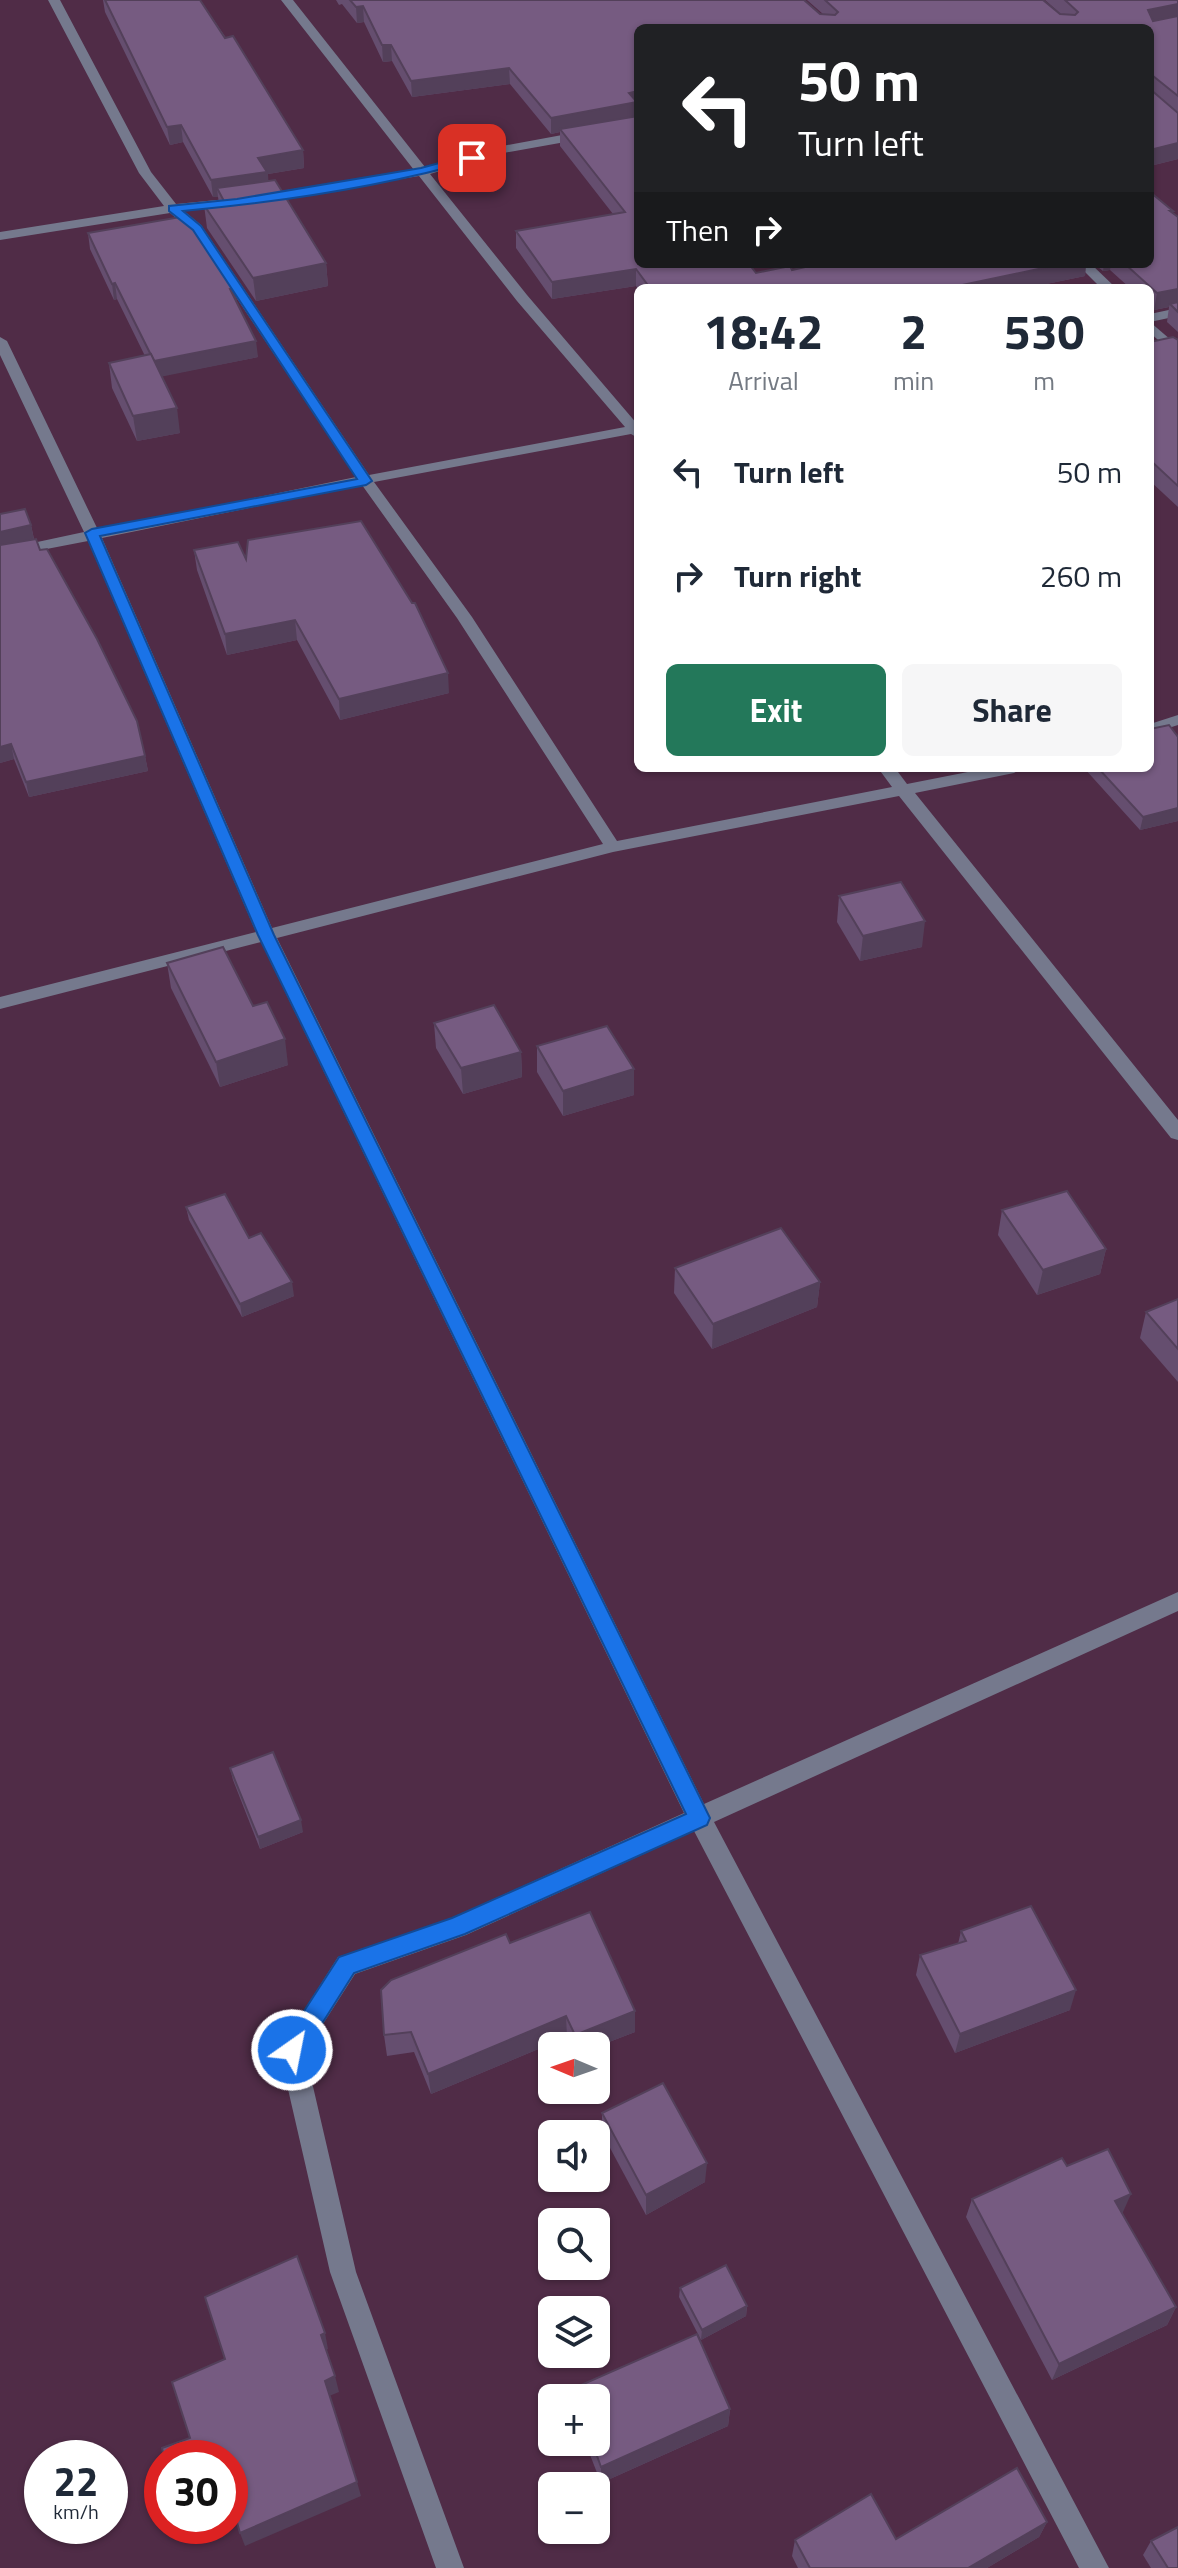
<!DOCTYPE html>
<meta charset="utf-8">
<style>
:root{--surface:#fff;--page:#f6f6f7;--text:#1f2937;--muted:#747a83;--accent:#23785a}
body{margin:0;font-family:"Titillium Web",sans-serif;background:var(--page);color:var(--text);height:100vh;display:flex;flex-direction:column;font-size:30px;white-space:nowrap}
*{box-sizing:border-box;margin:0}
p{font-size:26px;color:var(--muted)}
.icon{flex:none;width:44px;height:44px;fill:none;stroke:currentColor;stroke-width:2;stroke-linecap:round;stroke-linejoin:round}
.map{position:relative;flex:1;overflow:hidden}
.side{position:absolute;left:634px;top:284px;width:520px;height:488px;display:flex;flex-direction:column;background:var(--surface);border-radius:12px;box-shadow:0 2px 6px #0004}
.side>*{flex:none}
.banner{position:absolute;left:634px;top:24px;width:520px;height:244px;border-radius:12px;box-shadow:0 2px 6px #0004;background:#202124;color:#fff;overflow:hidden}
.needle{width:52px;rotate:272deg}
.fabs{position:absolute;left:538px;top:2032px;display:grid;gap:16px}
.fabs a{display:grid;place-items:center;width:72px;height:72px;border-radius:12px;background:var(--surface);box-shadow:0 2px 6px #0004;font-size:40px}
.speed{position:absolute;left:24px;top:2440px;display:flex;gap:16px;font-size:40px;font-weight:700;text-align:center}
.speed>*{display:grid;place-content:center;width:104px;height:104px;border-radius:50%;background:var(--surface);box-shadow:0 2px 6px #0004;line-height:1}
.speed small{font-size:20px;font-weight:400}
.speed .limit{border:12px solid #d22;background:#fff;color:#111}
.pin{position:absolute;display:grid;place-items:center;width:68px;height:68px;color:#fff;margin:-34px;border-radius:16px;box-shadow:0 4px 12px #0006}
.me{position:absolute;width:88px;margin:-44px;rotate:33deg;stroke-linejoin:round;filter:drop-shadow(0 0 6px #0008)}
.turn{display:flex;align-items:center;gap:28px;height:168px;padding:0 32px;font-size:36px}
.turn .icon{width:104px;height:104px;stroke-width:2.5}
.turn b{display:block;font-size:56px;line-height:68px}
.then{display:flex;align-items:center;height:76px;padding:0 32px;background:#0003;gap:16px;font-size:30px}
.eta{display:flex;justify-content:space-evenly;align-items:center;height:136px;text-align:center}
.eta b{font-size:48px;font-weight:700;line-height:56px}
.action{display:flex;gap:16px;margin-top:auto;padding:16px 32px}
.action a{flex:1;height:92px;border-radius:12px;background:var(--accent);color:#fff;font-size:32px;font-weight:700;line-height:92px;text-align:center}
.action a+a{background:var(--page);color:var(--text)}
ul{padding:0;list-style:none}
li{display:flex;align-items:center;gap:24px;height:104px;padding:0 32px}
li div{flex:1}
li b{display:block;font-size:30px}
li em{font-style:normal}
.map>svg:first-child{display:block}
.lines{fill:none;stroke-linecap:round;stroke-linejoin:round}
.minor{fill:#75798d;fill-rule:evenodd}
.wall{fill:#654e6f}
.shaded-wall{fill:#53405a}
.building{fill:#765b81;stroke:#53405a;stroke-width:2}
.route{fill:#1a73e8;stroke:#114b97;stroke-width:2}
</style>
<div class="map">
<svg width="1178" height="2568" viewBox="0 0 1178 2568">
<rect width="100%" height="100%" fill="#502c47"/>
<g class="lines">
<g class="minor">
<path d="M48,0H60L151,172L176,204L237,198L414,170L281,0H293L425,167L497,147L638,121V129L498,154L430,174L527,295L638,425V438L631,434L374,482L472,617L617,841L892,787L878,768H895L907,784L988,768H1022L1014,773L915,793L1178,1120V1140L1171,1138L899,796L613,852L277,938L704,1804L1178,1592V1611L714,1822L1109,2568H1079L694,1831L466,1935L355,1974L305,2052L356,2272L464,2568H436L330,2272L279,2050L338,1957L452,1918L684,1813L261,942L0,1009V997L256,932L88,541L0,558V550L84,532L0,355V337L7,341L98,530L356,477L192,231L170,213L0,240V232L164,206L139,173ZM419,176L517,301L625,427L369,475L201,225L184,211L237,206ZM362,485L457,618L603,844L272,928L102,538Z"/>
<polygon points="1077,264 1091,264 1116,288 1101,288"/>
<polygon points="1178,308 1178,316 1150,322 1150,314"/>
<polygon points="1150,322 1178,346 1178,357 1150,333"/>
<polygon points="1178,715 1178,725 1150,734 1150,724"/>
</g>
</g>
<g class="wall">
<polygon points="103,0 200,0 303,150 304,168 268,174 268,181 326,263 328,286 256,301 207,228 204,205 219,202 218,197 213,197 183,142 170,145 105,12"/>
<polygon points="336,0 804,0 820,14 823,14 807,0 1043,0 1061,14 1045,0 1178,0 1178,159 1150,166 1150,28 638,28 637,116 638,264 756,273 792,270 818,264 1086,264 1085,276 1027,288 638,288 638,289 636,286 552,299 516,248 516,231 613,214 560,146 560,132 551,134 510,84 412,97 392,61 383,62 364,22 357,23 342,4 339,5"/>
<polygon points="1173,211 1172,213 1178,217 1178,332 1167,322 1169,307 1154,310 1150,306 1150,288 1130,288 1110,270 1103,271 1094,264 1150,264"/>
<polygon points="88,233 237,303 258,357 161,376 180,433 137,441 112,388 109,363 145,356 117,299 114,300 90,249"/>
<polygon points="1178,340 1178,507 1150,481 1150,342"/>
<polygon points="0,514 31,525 34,539 145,756 148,771 29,797 14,759 0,763"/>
<polygon points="194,550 246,559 449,693 340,720 297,640 227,655 197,570"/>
<polygon points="1178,737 1178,821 1140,830 1084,768 1150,768"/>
<polygon points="839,896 922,947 860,961 837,922"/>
<polygon points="167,963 253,1006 288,1065 220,1087 171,988"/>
<polygon points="434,1023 521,1052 522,1077 463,1094 436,1048"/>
<polygon points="537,1046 634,1095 563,1116 537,1072"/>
<polygon points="186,1207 249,1238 294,1296 242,1317 189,1220"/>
<polygon points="1002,1210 1106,1249 1100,1274 1037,1295 998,1235"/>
<polygon points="675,1268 820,1282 817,1307 712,1349 674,1293"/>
<polygon points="1178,1299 1178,1382 1140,1338 1146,1312"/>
<polygon points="230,1768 303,1832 260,1849 233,1780"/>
<polygon points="961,1931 1070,2010 955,2053 916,1975 920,1955 958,1944"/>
<polygon points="510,1943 635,2011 635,2032 596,2047 596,2046 571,2046 567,2037 431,2094 414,2052 387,2056 384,2035"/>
<polygon points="602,2113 705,2182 646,2215 602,2133"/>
<polygon points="1067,2166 1123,2212 1122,2213 1176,2307 1167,2325 1052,2380 966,2217 972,2199"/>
<polygon points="680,2288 747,2306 746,2316 701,2340 679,2297"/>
<polygon points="572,2389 730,2409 728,2426 601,2483 585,2442 596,2442 596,2398 572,2398"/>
<polygon points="1047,2522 1039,2537 987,2568 798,2568 792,2556 795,2540 896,2539"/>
<polygon points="1151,2541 1178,2568 1151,2568 1143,2555"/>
</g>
<g class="shaded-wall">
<polygon points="1178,4 1178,16 1145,26 1148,10"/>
<polygon points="363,6 364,22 357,23 356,7"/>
<polygon points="382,45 391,45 392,61 383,62"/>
<polygon points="509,68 510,84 412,97 411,81"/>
<polygon points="638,91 637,118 560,129 560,132 551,134 551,118"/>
<polygon points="181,125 183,142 170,145 167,127"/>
<polygon points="1178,143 1178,159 1150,166 1150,150"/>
<polygon points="303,150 304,168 268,174 269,190 217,188 218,197 213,197 211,180 258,158"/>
<polygon points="326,263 328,286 256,301 253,278"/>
<polygon points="1062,264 1086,264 1085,276 1027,288 948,288"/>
<polygon points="1104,264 1111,264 1110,270 1103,271"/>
<polygon points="636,269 636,286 552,299 552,282"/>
<polygon points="115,283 117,299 114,300 112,284"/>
<polygon points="236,288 237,304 230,289"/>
<polygon points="1178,289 1178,306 1170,304 1169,307 1154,310 1157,293"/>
<polygon points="256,341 258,357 155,378 153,361"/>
<polygon points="177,408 180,433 137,441 133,416"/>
<polygon points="31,525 34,540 0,547 0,532"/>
<polygon points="295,620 297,640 227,655 225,634"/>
<polygon points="448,673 449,693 340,720 339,699"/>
<polygon points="11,744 14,759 0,763 0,747"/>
<polygon points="145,756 148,771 29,797 26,782"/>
<polygon points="1178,808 1178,821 1140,830 1143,817"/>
<polygon points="925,921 922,947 860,961 863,936"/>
<polygon points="285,1039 288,1065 220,1087 216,1062"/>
<polygon points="521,1052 522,1077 463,1094 461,1068"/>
<polygon points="634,1069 634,1095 563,1116 563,1091"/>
<polygon points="1106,1249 1100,1274 1037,1295 1043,1270"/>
<polygon points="292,1282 294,1296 242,1317 240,1304"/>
<polygon points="820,1282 817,1307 712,1349 713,1324"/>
<polygon points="301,1820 303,1832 260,1849 258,1837"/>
<polygon points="1076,1990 1070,2010 955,2053 960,2034"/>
<polygon points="635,2011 635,2032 596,2047 596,2046 575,2046 575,2035"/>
<polygon points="566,2016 567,2037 431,2094 428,2074"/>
<polygon points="707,2163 705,2182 646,2215 646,2195"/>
<polygon points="1131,2194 1123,2212 1108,2219 1115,2201"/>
<polygon points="747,2306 746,2316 701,2340 702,2330"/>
<polygon points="1176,2307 1167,2325 1052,2380 1059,2364"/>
<polygon points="325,2333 328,2349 324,2351 321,2335"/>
<polygon points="335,2376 339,2392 329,2396 325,2381"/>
<polygon points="730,2409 728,2426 601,2483 601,2467"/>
<polygon points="357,2482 361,2496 245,2546 240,2533"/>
<polygon points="1047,2522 1039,2537 987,2568 968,2568"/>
</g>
<g class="building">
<polygon points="105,0 200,0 225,38 233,36 303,150 258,158 267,172 211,180 181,125 167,127"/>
<polygon points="350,0 804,0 820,14 835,15 838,12 825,0 1043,0 1060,14 1075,15 1078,12 1065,0 1178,0 1178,4 1148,10 1153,21 1178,16 1178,96 1153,76 1150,87 1150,28 638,28 638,91 629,93 637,102 551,118 509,68 411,81 391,45 382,45 363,6 356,7"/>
<polygon points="1150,89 1178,113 1178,143 1150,150"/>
<polygon points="638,116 638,264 749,264 756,273 790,266 792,270 818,264 1062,264 948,288 650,288 636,269 552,282 516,231 625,212 560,129"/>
<polygon points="275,180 326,263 253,278 204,205 224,201 217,188"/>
<polygon points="1150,192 1173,211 1170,211 1178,217 1178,289 1157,293 1125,264 1150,264"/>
<polygon points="186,216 236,288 230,289 256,341 154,361 115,283 112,284 88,233"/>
<polygon points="1178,302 1178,312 1170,304"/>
<polygon points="1173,337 1178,340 1178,486 1150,460 1150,342"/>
<polygon points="151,354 177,408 133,416 109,363"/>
<polygon points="25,509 31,525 0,532 0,514"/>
<polygon points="361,521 412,603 415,603 448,673 339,699 295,620 225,634 194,550 238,542 246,559 248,540"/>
<polygon points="36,539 40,550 47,549 97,639 137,721 145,756 26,782 11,744 0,747 0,545"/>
<polygon points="1169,725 1178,737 1178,808 1143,817 1098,768 1150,768 1150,729"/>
<polygon points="901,882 925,921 863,936 839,896"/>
<polygon points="223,947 253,1006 267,1002 285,1039 216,1062 167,963"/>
<polygon points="494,1005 521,1052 461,1068 434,1023"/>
<polygon points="607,1026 634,1069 563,1091 537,1046"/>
<polygon points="1067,1191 1106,1249 1043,1270 1002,1210"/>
<polygon points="225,1194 249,1238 261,1233 292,1282 240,1304 186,1207"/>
<polygon points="781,1228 820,1282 713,1324 675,1268"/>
<polygon points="1178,1299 1178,1349 1146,1312"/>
<polygon points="273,1752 301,1820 258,1837 230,1768"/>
<polygon points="1031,1906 1076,1990 960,2034 920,1955 966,1941 961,1931"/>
<polygon points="590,1912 635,2011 575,2035 566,2016 428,2074 411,2032 384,2035 381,1990 391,1980 506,1934 510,1943"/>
<polygon points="663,2083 707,2163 646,2195 602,2113"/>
<polygon points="1108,2149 1131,2194 1115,2201 1176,2307 1059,2364 972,2199 1062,2158 1067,2166"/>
<polygon points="297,2256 325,2333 321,2335 335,2376 325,2381 357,2482 240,2533 230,2498 230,2458 164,2458 162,2448 190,2438 172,2382 225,2359 205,2297"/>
<polygon points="726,2265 747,2306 702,2330 680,2288"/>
<polygon points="697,2334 730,2409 601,2467 592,2442 596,2442 596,2398 575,2398 572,2389"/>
<polygon points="1017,2468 1047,2522 968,2568 810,2568 795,2540 871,2494 896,2539"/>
<polygon points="1178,2527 1178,2568 1168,2568 1151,2541"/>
</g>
<path class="route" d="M472,154L477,158L476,160C381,187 281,202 183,211L201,226L372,481L366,485L100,536L274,935L710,1818L707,1825L465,1934L354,1973L301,2057L292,2061L284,2057L281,2050L284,2042L339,1957L452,1918L686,1814L258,935L85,533L92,529L357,479L193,230L169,211V206L237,199L421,168Z"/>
</svg>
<div class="fabs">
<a><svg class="needle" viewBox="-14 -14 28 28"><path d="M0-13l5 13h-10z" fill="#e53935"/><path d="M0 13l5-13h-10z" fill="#747a83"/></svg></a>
<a><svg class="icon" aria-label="sound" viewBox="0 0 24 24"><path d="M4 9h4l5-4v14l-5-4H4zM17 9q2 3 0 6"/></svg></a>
<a><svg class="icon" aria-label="search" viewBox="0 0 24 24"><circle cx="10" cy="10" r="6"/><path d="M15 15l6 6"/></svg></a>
<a><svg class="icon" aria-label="layers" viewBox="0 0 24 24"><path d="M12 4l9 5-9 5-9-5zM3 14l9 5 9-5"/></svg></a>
<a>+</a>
<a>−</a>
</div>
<div class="speed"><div>22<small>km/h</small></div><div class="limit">30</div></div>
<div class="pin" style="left:472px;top:158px;background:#d93025"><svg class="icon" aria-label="arrive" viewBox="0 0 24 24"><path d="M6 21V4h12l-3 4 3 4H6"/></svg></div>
<svg class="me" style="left:292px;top:2050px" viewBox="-20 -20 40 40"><circle r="17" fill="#1a73e8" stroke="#fff" stroke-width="3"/><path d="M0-11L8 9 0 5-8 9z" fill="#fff"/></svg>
<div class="banner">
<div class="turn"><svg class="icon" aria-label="left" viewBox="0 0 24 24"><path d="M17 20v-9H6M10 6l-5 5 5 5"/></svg><div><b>50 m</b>Turn left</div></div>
<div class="then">Then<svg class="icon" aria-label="right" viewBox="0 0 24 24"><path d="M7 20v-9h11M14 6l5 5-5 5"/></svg></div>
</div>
<section class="side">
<div class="eta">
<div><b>18:42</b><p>Arrival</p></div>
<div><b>2</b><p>min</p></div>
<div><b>530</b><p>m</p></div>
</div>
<ul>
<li><svg class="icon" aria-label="left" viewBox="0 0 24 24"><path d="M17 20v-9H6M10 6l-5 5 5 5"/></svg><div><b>Turn left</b></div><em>50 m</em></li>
<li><svg class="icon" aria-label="right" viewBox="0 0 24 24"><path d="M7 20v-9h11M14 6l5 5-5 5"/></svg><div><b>Turn right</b></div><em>260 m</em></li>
</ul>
<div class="action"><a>Exit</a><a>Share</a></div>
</section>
</div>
